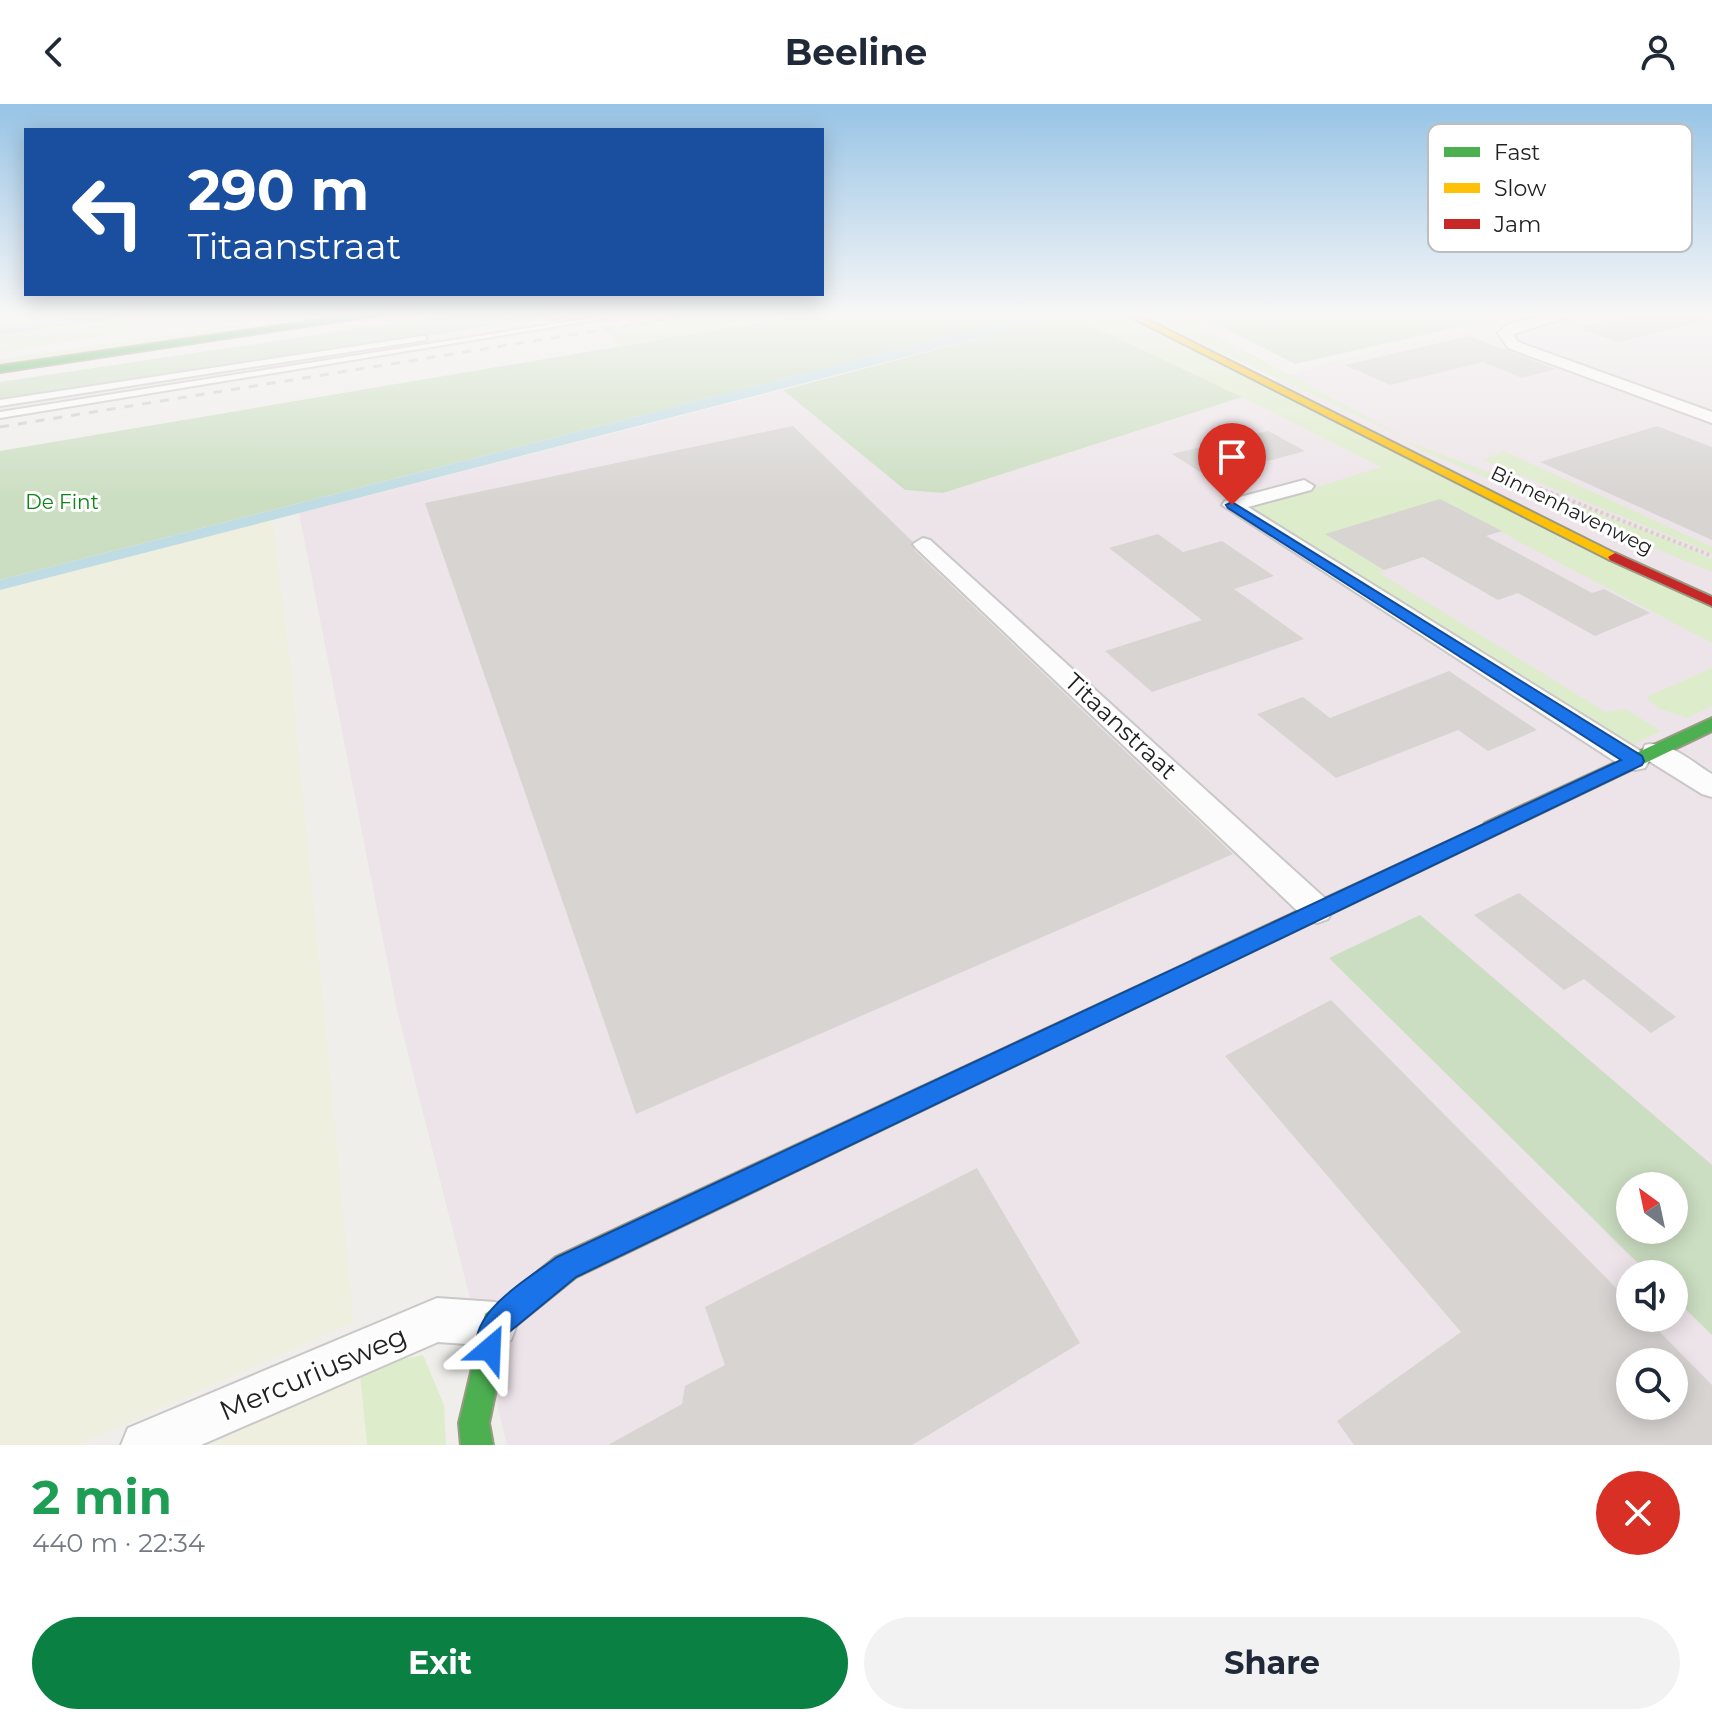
<!DOCTYPE html>
<meta charset="utf-8">
<style>
:root{--surface:#fff;--page:#f2f2f3;--text:#1f2937;--muted:#747a83;--accent:#0b8043}
body{margin:0;font-family:Montserrat,sans-serif;background:var(--page);color:var(--text);height:100vh;display:flex;flex-direction:column;font-size:30px;white-space:nowrap}
*{box-sizing:border-box;margin:0}
p{font-size:26px;color:var(--muted)}
.icon{flex:none;width:44px;height:44px;fill:none;stroke:currentColor;stroke-width:2;stroke-linecap:round;stroke-linejoin:round}
.map{position:relative;height:1341px;overflow:hidden}
.details{display:flex;flex-direction:column;background:var(--surface);flex:1}
.details>*{flex:none}
.hud{position:absolute;left:24px;top:24px;width:800px;height:168px;border-radius:0px;box-shadow:0 4px 20px #0003;background:#1a4fa0;color:#fff;overflow:hidden}
.needle{width:52px;rotate:327deg}
.tools{position:absolute;left:1616px;top:1068px;display:grid;gap:16px}
.tools a{display:grid;place-items:center;width:72px;height:72px;border-radius:50%;background:var(--surface);box-shadow:0 4px 20px #0003;font-size:40px}
.pin{position:absolute;display:grid;place-items:center;width:68px;height:68px;color:#fff;margin:-82px -34px;border-radius:50% 50% 50% 0;rotate:-45deg;box-shadow:0 0 8px #0007}
.pin .icon{rotate:45deg}
.me{position:absolute;width:88px;margin:-44px;rotate:26deg;stroke-linejoin:round;filter:drop-shadow(0 0 6px #0008)}
.turn{display:flex;align-items:center;gap:28px;height:168px;padding:0 32px;font-size:36px}
.turn .icon{width:104px;height:104px;stroke-width:2.5}
.turn b{display:block;font-size:56px;line-height:68px}
.round{display:grid;place-items:center;flex:none;width:84px;height:84px;border-radius:42px;background:var(--page)}
.summary{display:flex;align-items:center;justify-content:space-between;height:136px;padding:0 32px}
h1{font-size:48px;font-weight:700;line-height:60px;color:#1e9e55}
.button{display:flex;gap:16px;margin-top:auto;padding:16px 32px}
.button a{flex:1;height:92px;border-radius:48px;background:var(--accent);color:#fff;font-size:32px;font-weight:700;line-height:92px;text-align:center}
.button a+a{background:var(--page);color:var(--text)}
header{display:flex;justify-content:space-between;align-items:center;height:104px;padding:0 32px;background:var(--surface);font-size:36px;font-weight:700}
.map>svg:first-child{display:block}
.industrial{fill:#ede4e9;fill-rule:evenodd}
.farmland{fill:#efefdf}
.grass{fill:#ddeccb}
.forest{fill:#cbdec1;fill-rule:evenodd}
.water{fill:#bfdbe3}
.building{fill:#d7d4d2;fill-rule:evenodd}
.lines{fill:none;stroke-linecap:round;stroke-linejoin:round}
.lane-casing{stroke:#c9c8c7;stroke-width:4}
.street-casing{stroke:#c9c8c7;stroke-width:4}
.fast-casing{stroke:#999a82;stroke-width:4}
.slow-casing{stroke:#999a82;stroke-width:4}
.jam-casing{stroke:#999a82;stroke-width:4}
.path-far1{stroke:#dccecd;stroke-width:3;stroke-dasharray:2 2;stroke-linecap:butt}
.path{stroke:#dccecd;stroke-width:4;stroke-dasharray:3 3;stroke-linecap:butt}
.lane{fill:#fdfcfc;fill-rule:evenodd}
.street{fill:#fdfcfc;fill-rule:evenodd}
.fast{fill:#4caf50;fill-rule:evenodd}
.slow{fill:#ffc107;fill-rule:evenodd}
.jam{fill:#c62828;fill-rule:evenodd}
.rail{stroke:#ccc;stroke-width:3;stroke-dasharray:9 9;stroke-linecap:butt}
.route{fill:#1a73e8;stroke:#114b97;stroke-width:2}
.labels{text-anchor:middle;dominant-baseline:central;stroke-width:6;stroke-linejoin:round;paint-order:stroke}
.far-park-label{font-size:20px;fill:#0c8416;stroke:#fff}
.far-street-label{font-size:20px;fill:#222;stroke:#fff}
.street-label{font-size:24px;fill:#222;stroke:#fff}
.near-street-label{font-size:28px;fill:#222;stroke:#fff}
.key{fill:#fff;stroke:#bdbdbd;stroke-width:2}
.key-label{font-size:22px;fill:#222}
</style>
<header><svg class="icon" aria-label="back" viewBox="0 0 24 24"><path d="M15 5l-7 7 7 7"/></svg>Beeline<svg class="icon" aria-label="person" viewBox="0 0 24 24"><circle cx="12" cy="8" r="4"/><path d="M4 21q1-7 8-7t8 7"/></svg></header>
<div class="map">
<svg width="1712" height="1341" viewBox="0 0 1712 1341">
<rect width="100%" height="100%" fill="#f0eeeb"/>
<g class="industrial">
<polygon points="570,208 606,208 616,217 0,315 0,297"/>
<path d="M1544,208H1712V1341H507L397,906L299,409L783,286L905,386L943,389L1322,260ZM1630,1082H1674V1126H1630ZM1630,1170H1674V1214H1630ZM1630,1258H1674V1302H1630Z"/>
</g>
<g class="farmland">
<polygon points="273,416 290,556 354,1218 77,1341 0,1341 0,486"/>
<polygon points="360,1270 367,1341 209,1341"/>
</g>
<g class="grass">
<polygon points="31,208 118,208 0,224 0,212"/>
<polygon points="166,208 285,208 121,229 0,249 0,231"/>
<polygon points="333,208 368,208 0,261 0,255"/>
<polygon points="726,208 823,208 619,243 606,227"/>
<polygon points="1062,208 1116,208 1712,503 1712,539 1499,427 1378,468 1606,608 1626,605 1661,627 1626,644 1247,405 1381,363 1242,293"/>
<polygon points="1134,208 1173,208 1410,336"/>
<polygon points="1404,336 1663,434 1712,455 1712,468 1422,347"/>
<polygon points="1504,347 1712,443 1712,449 1483,356"/>
<polygon points="1712,564 1712,602 1687,614 1658,604 1646,593"/>
<polygon points="423,1251 444,1301 446,1341 367,1341 360,1270 382,1260"/>
</g>
<g class="forest">
<polygon points="468,208 565,208 561,211 0,298 0,278"/>
<polygon points="823,208 1040,209 0,476 0,347"/>
<polygon points="1193,208 1524,208 1295,260"/>
<polygon points="1069,211 1242,293 943,389 905,386 783,286"/>
<path d="M1420,811L1712,1061V1231L1674,1194V1170H1649L1329,854ZM1630,1082H1674V1126H1630Z"/>
</g>
<g class="water">
<polygon points="120,208 166,208 0,231 0,224"/>
<polygon points="1062,208 1069,211 0,486 0,476 1040,209"/>
</g>
<g class="building">
<polygon points="1643,208 1708,208 1709,216 1619,238 1577,224"/>
<polygon points="1469,232 1556,265 1522,274 1483,258 1390,281 1345,261"/>
<polygon points="793,322 912,437 914,446 1233,750 636,1010 425,399"/>
<polygon points="1657,322 1712,343 1712,436 1540,358"/>
<polygon points="1268,327 1305,347 1208,373 1172,350"/>
<polygon points="1440,395 1502,427 1486,432 1592,489 1604,485 1650,509 1595,532 1518,489 1498,496 1423,453 1384,466 1325,430"/>
<polygon points="1158,430 1183,448 1222,437 1274,472 1234,485 1304,535 1152,588 1105,547 1202,516 1109,444"/>
<polygon points="1449,567 1537,626 1488,647 1458,626 1336,674 1257,610 1303,593 1330,614"/>
<polygon points="1519,789 1615,865 1676,913 1651,929 1584,875 1564,886 1474,811"/>
<path d="M1331,896L1630,1198V1214H1646L1712,1281V1341H1354L1337,1317L1461,1228L1225,952ZM1630,1258H1674V1302H1630Z"/>
<polygon points="977,1064 1080,1239 912,1341 608,1341 682,1300 685,1282 725,1261 705,1203"/>
</g>
<g class="lines">
<defs>
<g id="lane">
<polygon points="568,208 580,208 550,216 546,214"/>
<polygon points="594,208 601,208 607,214 0,314 0,308 598,213"/>
<polygon points="423,232 426,232 426,236 0,302 0,296"/>
</g>
<g id="street">
<polygon points="1559,208 1583,208 1513,230 1518,238 1712,308 1712,319 1508,244 1498,229 1508,220"/>
<path d="M1304,376L1314,382L1311,386L1248,403L1642,648L1645,641C1668,635 1693,659 1712,670V693L1702,690L1649,657L1645,664L1635,666L1625,664L1222,401L1225,397Z"/>
<polygon points="923,434 930,436 1328,797 1333,806 1328,815 1317,819 1306,815 916,444 913,440"/>
<polygon points="437,1194 495,1198 511,1204 517,1220 511,1236 495,1242 438,1238 201,1341 121,1341 128,1324"/>
</g>
<g id="fast">
<polygon points="376,208 398,208 0,268 0,262"/>
<polygon points="1712,614 1712,627 1499,729 1485,729 1482,724 1485,719"/>
<polygon points="1201,853 1209,856 1212,862 1209,868 576,1173 508,1228 489,1319 493,1341 461,1341 459,1319 485,1210 556,1153"/>
</g>
<g id="slow">
<polygon points="1121,208 1132,208 1622,453 1620,456 1610,456"/>
<polygon points="1492,717 1499,719 1502,724 1499,729 1209,868 1201,871 1193,868 1190,862 1193,856"/>
</g>
<polygon id="jam" points="1615,449 1712,493 1712,502 1610,456 1608,453"/>
</defs>
<use href="#lane" class="lane-casing"/>
<use href="#street" class="street-casing"/>
<use href="#fast" class="fast-casing"/>
<use href="#slow" class="slow-casing"/>
<use href="#jam" class="jam-casing"/>
<g class="path-far1">
<polyline points="1179,208 1200,219"/>
<polyline points="416,212 444,208"/>
<polyline points="618,212 648,208"/>
</g>
<polyline class="path" points="1539,384 1712,452"/>
<use href="#lane" class="lane"/>
<use href="#street" class="street"/>
<use href="#fast" class="fast"/>
<use href="#slow" class="slow"/>
<use href="#jam" class="jam"/>
<polyline class="rail" points="0,323 713,208"/>
</g>
<linearGradient id="sky" x2="0" y2="1"><stop stop-color="#97c4e6"/><stop offset="0.53" stop-color="#f8f7f6"/><stop offset="1" stop-color="#f8f7f6" stop-opacity="0"/></linearGradient>
<rect width="1712" height="396" fill="url(#sky)"/>
<path class="route" d="M1232,398L1642,652L1644,657L1642,661L576,1173L508,1229L500,1256L490,1260L479,1256C461,1212 527,1176 557,1153L1621,656L1228,404L1226,401Z"/>
<g class="labels">
<g class="far-park-label">
<text x="62" y="398">De Fint</text>
</g>
<g class="far-street-label">
<text transform="translate(1572 406) rotate(26)">Binnenhavenweg</text>
</g>
<g class="street-label">
<text transform="translate(1121 622) rotate(43)">Titaanstraat</text>
</g>
<g class="near-street-label">
<text transform="translate(313 1269) rotate(-23)">Mercuriusweg</text>
</g>
</g>
<rect x="1428" y="20" width="264" height="128" rx="12" class="key"/>
<rect x="1444" y="43" width="36" height="10" fill="#4caf50"/>
<rect x="1444" y="79" width="36" height="10" fill="#ffc107"/>
<rect x="1444" y="115" width="36" height="10" fill="#c62828"/>
<g class="key-label">
<text x="1494" y="56">Fast</text>
<text x="1494" y="92">Slow</text>
<text x="1494" y="128">Jam</text>
</g>
</svg>
<div class="tools">
<a><svg class="needle" viewBox="-14 -14 28 28"><path d="M0-13l5 13h-10z" fill="#e53935"/><path d="M0 13l5-13h-10z" fill="#747a83"/></svg></a>
<a><svg class="icon" aria-label="sound" viewBox="0 0 24 24"><path d="M4 9h4l5-4v14l-5-4H4zM17 9q2 3 0 6"/></svg></a>
<a><svg class="icon" aria-label="search" viewBox="0 0 24 24"><circle cx="10" cy="10" r="6"/><path d="M15 15l6 6"/></svg></a>
</div>
<div class="pin" style="left:1232px;top:401px;background:#d93025"><svg class="icon" aria-label="arrive" viewBox="0 0 24 24"><path d="M6 21V4h12l-3 4 3 4H6"/></svg></div>
<svg class="me" style="left:490px;top:1245px" viewBox="-20 -20 40 40"><path d="M0-17L14 15 0 8-14 15z" fill="#1a73e8" stroke="#fff" stroke-width="4"/></svg>
<div class="hud">
<div class="turn"><svg class="icon" aria-label="left" viewBox="0 0 24 24"><path d="M17 20v-9H6M10 6l-5 5 5 5"/></svg><div><b>290 m</b>Titaanstraat</div></div>
</div>
</div>
<section class="details">
<div class="summary"><div><h1>2 min</h1><p>440 m · 22:34</p></div><a class="round" style="background:#d93025;color:#fff"><svg class="icon" aria-label="close" viewBox="0 0 24 24"><path d="M6 6l12 12M18 6L6 18"/></svg></a></div>
<div class="button"><a>Exit</a><a>Share</a></div>
</section>
